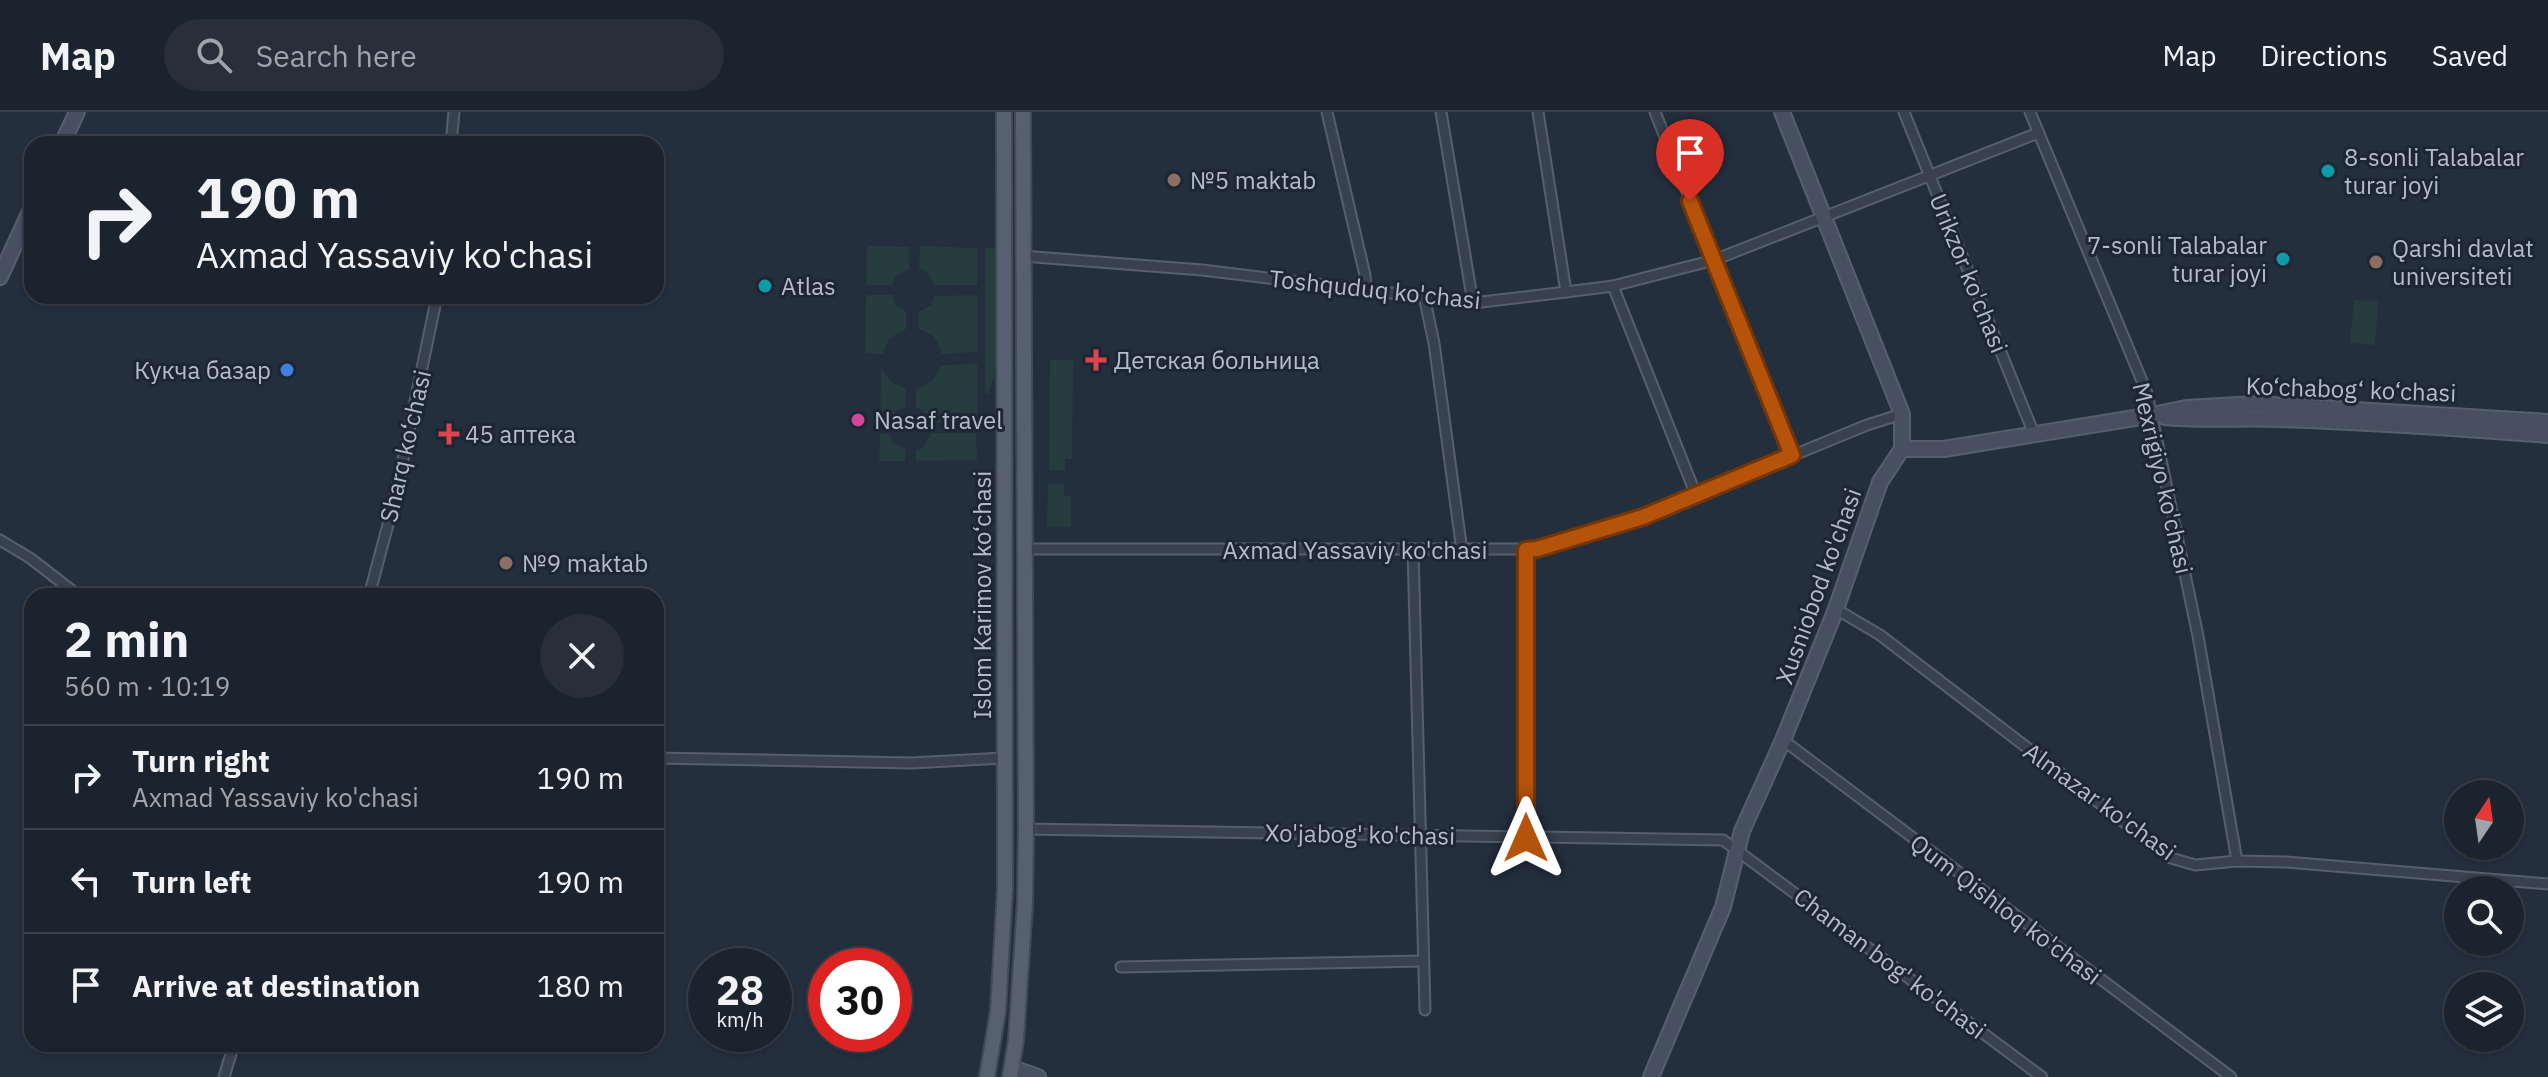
<!DOCTYPE html>
<meta charset="utf-8">
<style>
:root{--surface:#1b232e;--page:#282f3a;--text:#f1f3f6;--muted:#a0a4aa;--line:#39404a}
body{margin:0;font-family:"IBM Plex Sans",sans-serif;background:var(--page);color:var(--text);height:100vh;display:flex;flex-direction:column;font-size:30px;white-space:nowrap}
*{box-sizing:border-box;margin:0}
p{font-size:26px;color:var(--muted)}
.icon{flex:none;width:44px;height:44px;fill:none;stroke:currentColor;stroke-width:2;stroke-linecap:round;stroke-linejoin:round}
.map{position:relative;flex:1;overflow:hidden}
.side{position:absolute;left:24px;top:476px;width:640px;height:464px;display:flex;flex-direction:column;background:var(--surface);border-radius:24px;box-shadow:0 2px 6px #0004,0 0 0 2px var(--line)}
.side>*{flex:none}
.hud{position:absolute;left:24px;top:24px;width:640px;height:168px;border-radius:24px;box-shadow:0 2px 6px #0004,0 0 0 2px var(--line);background:#1b232e;color:var(--text);overflow:hidden}
.needle{width:52px;rotate:13deg}
.tools{position:absolute;left:2444px;top:668px;display:grid;gap:16px}
.tools a{display:grid;place-items:center;width:80px;height:80px;border-radius:50%;background:var(--surface);box-shadow:0 2px 6px #0004,0 0 0 2px var(--line);font-size:40px}
.speed{position:absolute;left:688px;top:836px;display:flex;gap:16px;font-size:40px;font-weight:700;text-align:center}
.speed>*{display:grid;place-content:center;width:104px;height:104px;border-radius:50%;background:var(--surface);box-shadow:0 2px 6px #0004,0 0 0 2px var(--line);line-height:1}
.speed small{font-size:20px;font-weight:400}
.speed .limit{border:12px solid #d22;background:#fff;color:#111}
.pin{position:absolute;display:grid;place-items:center;width:68px;height:68px;color:#fff;margin:-82px -34px;border-radius:50% 50% 50% 0;rotate:-45deg;box-shadow:0 0 8px #0007}
.pin .icon{rotate:45deg}
.me{position:absolute;width:88px;margin:-44px;rotate:0deg;stroke-linejoin:round;filter:drop-shadow(0 0 6px #0008)}
.turn{display:flex;align-items:center;gap:28px;height:168px;padding:0 40px;font-size:36px}
.turn .icon{width:104px;height:104px;stroke-width:2.5}
.turn b{display:block;font-size:56px;line-height:68px}
.round{display:grid;place-items:center;flex:none;width:84px;height:84px;border-radius:42px;background:var(--page)}
.headline{display:flex;align-items:center;justify-content:space-between;height:136px;padding:0 40px}
h1{font-size:48px;font-weight:700;line-height:60px}
ul{padding:0;list-style:none}
li{display:flex;align-items:center;gap:24px;height:104px;padding:0 40px;border-top:2px solid var(--line)}
li div{flex:1}
li b{display:block;font-size:30px}
li em{font-style:normal}
header{display:flex;align-items:center;gap:48px;box-sizing:border-box;height:112px;padding:0 40px;background:var(--surface);border-bottom:2px solid var(--line)}
header strong{font-size:38px}
nav{display:flex;gap:44px;margin-inline-start:auto;font-size:28px}
.search{width:560px;height:72px;background:var(--page);display:flex;align-items:center;gap:20px;box-sizing:border-box;padding:0 28px;border-radius:44px;color:var(--muted);font-size:30px}
.map>svg:first-child{display:block}
.green{fill:#263c3f}
.lines{fill:none;stroke-linecap:round;stroke-linejoin:round}
.street-casing{stroke:#565f6c;stroke-width:13}
.secondary-casing{stroke:#565f6c;stroke-width:18}
.primary-casing{stroke:#414a57;stroke-width:18}
.street{stroke:#38414e;stroke-width:9}
.secondary{stroke:#465061;stroke-width:14}
.primary{stroke:#56606e;stroke-width:14}
.route-casing{stroke:#753606;stroke-width:20}
.route{stroke:#b45309;stroke-width:14}
.culture-dot{fill:#0f9aa8;stroke:#1d2633;stroke-width:3}
.education-dot{fill:#8d6e63;stroke:#1d2633;stroke-width:3}
.health-dot{fill:#e0444e;stroke:#1d2633;stroke-width:3}
.shop-dot{fill:#3f7fe0;stroke:#1d2633;stroke-width:3}
.hotel-dot{fill:#d1479c;stroke:#1d2633;stroke-width:3}
.labels{text-anchor:middle;dominant-baseline:central;stroke-width:6;stroke-linejoin:round;paint-order:stroke}
.poi-label{font-size:24px;fill:#b4bcc9;stroke:#1d2633;text-anchor:start}
.street-label{font-size:24px;fill:#b4bcc9;stroke:#1d2633}
</style>
<header>
<strong>Map</strong>
<div class="search"><svg class="icon" aria-label="search" viewBox="0 0 24 24"><circle cx="10" cy="10" r="6"/><path d="M15 15l6 6"/></svg>Search here</div>
<nav><a>Map</a><a>Directions</a><a>Saved</a></nav>
</header>
<div class="map">
<svg width="2548" height="965" viewBox="0 0 2548 965">
<rect width="100%" height="100%" fill="#242f3e"/>
<g class="green">
<polygon points="867,134 909,135 909,157 895,165 892,173 866,173"/>
<polygon points="920,134 977,136 977,173 934,173 927,160 919,156"/>
<polygon points="985,136 996,136 996,259 988,282 985,281"/>
<polygon points="866,183 892,183 895,193 906,200 906,217 889,226 883,242 865,241"/>
<path d="M977,183L978,240L942,242C939,228 932,220 918,217L919,200L931,193L934,184Z"/>
<polygon points="2354,188 2378,190 2375,233 2350,231"/>
<polygon points="1050,248 1073,248 1072,347 1065,347 1065,358 1049,358"/>
<polygon points="977,252 977,310 932,311 923,298 916,295 916,278 933,268 942,253"/>
<polygon points="881,256 891,270 906,277 905,295 896,299 890,310 880,310"/>
<polygon points="932,321 976,321 977,348 916,349 916,338 923,335"/>
<polygon points="880,322 889,322 892,330 905,337 905,349 879,349"/>
<polygon points="1048,372 1064,372 1064,384 1071,384 1071,415 1047,414"/>
</g>
<g class="lines">
<defs>
<g id="street">
<polyline points="1327,0 1365,163 1366,178"/>
<polyline points="1441,0 1473,191"/>
<polyline points="1538,0 1566,180"/>
<polyline points="1655,0 1792,343"/>
<polyline points="1904,0 2034,322"/>
<polyline points="2030,0 2147,281 2198,524 2237,749"/>
<polyline points="451,32 454,0"/>
<polyline points="1022,144 1202,158 1473,191 1566,180 1613,174 1714,148 2038,21"/>
<polyline points="1613,174 1696,383"/>
<polyline points="1424,184 1434,231 1462,439"/>
<polyline points="0,428 30,446 79,484"/>
<polyline points="1023,437 1537,437 1643,405 1867,313 1902,302"/>
<polyline points="1413,437 1425,898"/>
<polyline points="369,484 394,390 437,184"/>
<polyline points="1836,497 1880,523 2171,746 2195,753 2237,749 2286,750 2548,772"/>
<polyline points="1783,628 2231,965"/>
<polyline points="656,646 911,651 1004,646"/>
<polyline points="1026,717 1723,728 2042,965"/>
<polyline points="1526,726 1526,438"/>
<polyline points="1121,855 1423,849"/>
<polyline points="224,965 234,932"/>
</g>
<g id="secondary">
<polyline points="62,32 77,0"/>
<polyline points="0,165 32,95"/>
<path d="M2165,305C2204,309 2243,305 2282,307C2371,310 2460,316 2548,323"/>
<polyline points="1902,337 1944,337 2153,303 2186,296 2256,292 2548,310"/>
<polyline points="1012,956 1038,965"/>
<polyline points="1651,965 1723,795 1742,719 1783,628 1836,497 1880,370 1902,337 1902,302 1782,0"/>
</g>
<g id="primary">
<polyline points="987,965 998,899 1005,777 1004,0"/>
<polyline points="1010,965 1016,928 1025,791 1026,717 1023,0"/>
</g>
</defs>
<use href="#street" class="street-casing"/>
<use href="#secondary" class="secondary-casing"/>
<use href="#primary" class="primary-casing"/>
<use href="#street" class="street"/>
<use href="#secondary" class="secondary"/>
<use href="#primary" class="primary"/>
</g>
<g class="lines">
<defs>
<polyline id="route" points="1526,726 1526,438 1537,437 1643,405 1792,343 1690,89"/>
</defs>
<use href="#route" class="route-casing"/>
<use href="#route" class="route"/>
</g>
<g class="culture-dot">
<circle cx="2328" cy="59" r="8"/>
<circle cx="2283" cy="147" r="8"/>
<circle cx="765" cy="174" r="8"/>
</g>
<g class="education-dot">
<circle cx="1174" cy="68" r="8"/>
<circle cx="2376" cy="150" r="8"/>
<circle cx="506" cy="451" r="8"/>
</g>
<g class="health-dot">
<path d="M1092 236h8v8h8v8h-8v8h-8v-8h-8v-8h8z"/>
<path d="M445 310h8v8h8v8h-8v8h-8v-8h-8v-8h8z"/>
</g>
<circle class="shop-dot" cx="287" cy="258" r="8"/>
<circle class="hotel-dot" cx="858" cy="308" r="8"/>
<g class="labels">
<g class="poi-label">
<text x="2344" y="45">8-sonli Talabalar<tspan x="2344" dy="28">turar joyi</tspan></text>
<text x="1190" y="68">№5 maktab</text>
<text x="2267" y="133" text-anchor="end">7-sonli Talabalar<tspan x="2267" dy="28">turar joyi</tspan></text>
<text x="2392" y="136">Qarshi davlat<tspan x="2392" dy="28">universiteti</tspan></text>
<text x="781" y="174">Atlas</text>
<text x="1114" y="248">Детская больница</text>
<text x="271" y="258" text-anchor="end">Кукча базар</text>
<text x="874" y="308">Nasaf travel</text>
<text x="465" y="322">45 аптека</text>
<text x="522" y="451">№9 maktab</text>
</g>
<g class="street-label">
<text transform="translate(1969 161) rotate(68)">Urikzor ko'chasi</text>
<text transform="translate(1375 177) rotate(6)">Toshquduq ko'chasi</text>
<text transform="translate(2351 277) rotate(2)">Ko‘chabog‘ ko‘chasi</text>
<text transform="translate(405 334) rotate(-77)">Sharq ko‘chasi</text>
<text transform="translate(2163 366) rotate(77)">Mexrigiyo ko'chasi</text>
<text x="1355" y="438">Axmad Yassaviy ko'chasi</text>
<text transform="translate(1818 474) rotate(-70)">Xusniobod ko'chasi</text>
<text transform="translate(982 483) rotate(-90)">Islom Karimov ko‘chasi</text>
<text transform="translate(2100 689) rotate(36)">Almazar ko'chasi</text>
<text transform="translate(1360 722) rotate(1)">Xo'jabog' ko'chasi</text>
<text transform="translate(2006 797) rotate(37)">Qum Qishloq ko'chasi</text>
<text transform="translate(1890 851) rotate(37)">Chaman bog' ko'chasi</text>
</g>
</g>
</svg>
<div class="tools">
<a><svg class="needle" viewBox="-14 -14 28 28"><path d="M0-13l5 13h-10z" fill="#e53935"/><path d="M0 13l5-13h-10z" fill="#a0a4aa"/></svg></a>
<a><svg class="icon" aria-label="search" viewBox="0 0 24 24"><circle cx="10" cy="10" r="6"/><path d="M15 15l6 6"/></svg></a>
<a><svg class="icon" aria-label="layers" viewBox="0 0 24 24"><path d="M12 4l9 5-9 5-9-5zM3 14l9 5 9-5"/></svg></a>
</div>
<div class="speed"><div>28<small>km/h</small></div><div class="limit">30</div></div>
<div class="pin" style="left:1690px;top:89px;background:#d93025"><svg class="icon" aria-label="arrive" viewBox="0 0 24 24"><path d="M6 21V4h12l-3 4 3 4H6"/></svg></div>
<svg class="me" style="left:1526px;top:726px" viewBox="-20 -20 40 40"><path d="M0-17L14 15 0 8-14 15z" fill="#b45309" stroke="#fff" stroke-width="4"/></svg>
<div class="hud">
<div class="turn"><svg class="icon" aria-label="right" viewBox="0 0 24 24"><path d="M7 20v-9h11M14 6l5 5-5 5"/></svg><div><b>190 m</b>Axmad Yassaviy ko'chasi</div></div>
</div>
<section class="side">
<div class="headline"><div><h1>2 min</h1><p>560 m · 10:19</p></div><a class="round"><svg class="icon" aria-label="close" viewBox="0 0 24 24"><path d="M6 6l12 12M18 6L6 18"/></svg></a></div>
<ul>
<li><svg class="icon" aria-label="right" viewBox="0 0 24 24"><path d="M7 20v-9h11M14 6l5 5-5 5"/></svg><div><b>Turn right</b><p>Axmad Yassaviy ko'chasi</p></div><em>190 m</em></li>
<li><svg class="icon" aria-label="left" viewBox="0 0 24 24"><path d="M17 20v-9H6M10 6l-5 5 5 5"/></svg><div><b>Turn left</b></div><em>190 m</em></li>
<li><svg class="icon" aria-label="arrive" viewBox="0 0 24 24"><path d="M6 21V4h12l-3 4 3 4H6"/></svg><div><b>Arrive at destination</b></div><em>180 m</em></li>
</ul>
</section>
</div>
